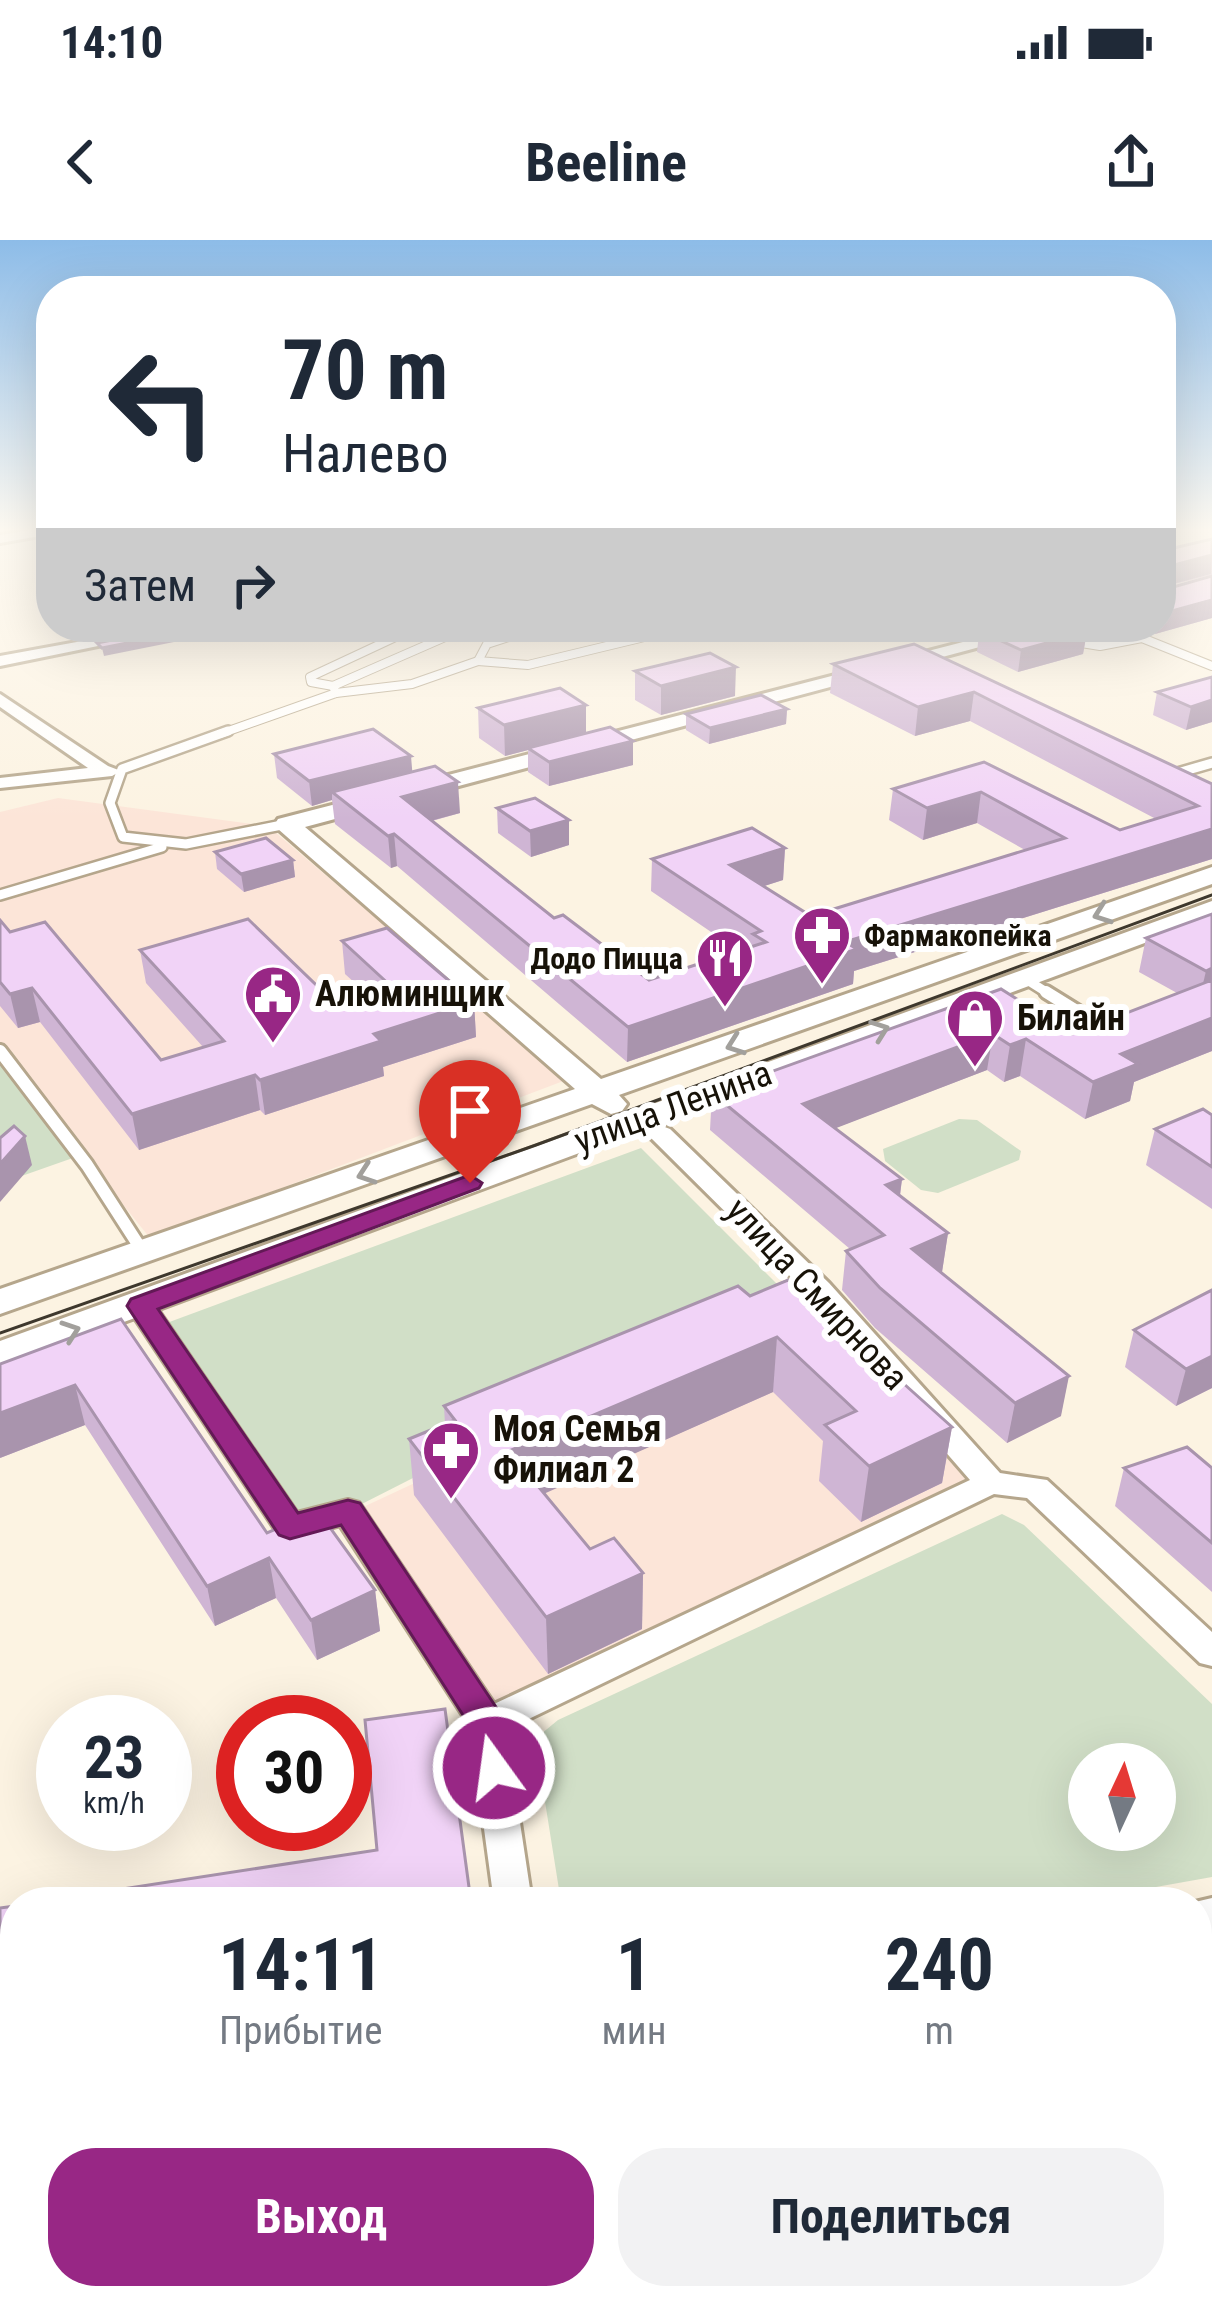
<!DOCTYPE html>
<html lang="ru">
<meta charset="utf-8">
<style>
:root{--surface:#fff;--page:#f2f2f3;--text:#1f2937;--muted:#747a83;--accent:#982785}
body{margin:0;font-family:"Roboto Condensed",sans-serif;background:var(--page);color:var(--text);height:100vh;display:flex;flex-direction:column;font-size:45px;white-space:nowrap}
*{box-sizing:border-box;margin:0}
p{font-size:39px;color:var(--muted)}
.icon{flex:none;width:66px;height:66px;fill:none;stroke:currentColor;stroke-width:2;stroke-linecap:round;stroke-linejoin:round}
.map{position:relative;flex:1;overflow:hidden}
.sheet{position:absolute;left:0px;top:1647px;width:1212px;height:423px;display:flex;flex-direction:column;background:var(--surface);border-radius:48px 48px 0 0;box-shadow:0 12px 48px #0002}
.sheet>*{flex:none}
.guide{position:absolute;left:36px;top:36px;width:1140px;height:366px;border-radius:48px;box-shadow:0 12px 48px #0002;background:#fff;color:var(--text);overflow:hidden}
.needle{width:78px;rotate:4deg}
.buttons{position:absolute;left:1068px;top:1503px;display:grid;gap:24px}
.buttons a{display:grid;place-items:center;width:108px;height:108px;border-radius:50%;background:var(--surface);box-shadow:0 12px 48px #0002;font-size:60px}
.speed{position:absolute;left:36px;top:1455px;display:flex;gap:24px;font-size:60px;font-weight:700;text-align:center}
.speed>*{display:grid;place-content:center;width:156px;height:156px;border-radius:50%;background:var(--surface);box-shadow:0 12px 48px #0002;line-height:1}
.speed small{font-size:30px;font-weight:400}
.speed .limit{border:18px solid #d22;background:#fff;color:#111}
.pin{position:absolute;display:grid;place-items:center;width:102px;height:102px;color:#fff;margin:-123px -51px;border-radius:50% 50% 50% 0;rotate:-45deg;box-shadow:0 0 12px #0007}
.pin .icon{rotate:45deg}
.me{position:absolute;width:132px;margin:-66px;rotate:346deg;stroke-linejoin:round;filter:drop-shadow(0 0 9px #0008)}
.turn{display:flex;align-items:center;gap:42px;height:252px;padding:0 48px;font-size:54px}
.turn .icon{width:156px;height:156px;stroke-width:2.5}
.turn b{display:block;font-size:84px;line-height:102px}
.then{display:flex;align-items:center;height:114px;padding:0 48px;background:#0003;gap:24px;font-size:45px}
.eta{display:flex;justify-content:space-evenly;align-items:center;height:204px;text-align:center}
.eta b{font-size:72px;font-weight:700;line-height:84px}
.action{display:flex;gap:24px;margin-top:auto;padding:24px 48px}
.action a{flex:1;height:138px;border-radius:48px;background:var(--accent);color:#fff;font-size:48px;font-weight:700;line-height:138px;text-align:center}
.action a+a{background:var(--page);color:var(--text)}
.status{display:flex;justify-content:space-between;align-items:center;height:84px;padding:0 60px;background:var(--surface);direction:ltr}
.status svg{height:33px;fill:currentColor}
header{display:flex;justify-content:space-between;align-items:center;height:156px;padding:0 48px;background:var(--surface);font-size:54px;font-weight:700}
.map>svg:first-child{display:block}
.commercial{fill:#fce5d8}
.green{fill:#d1dfc7;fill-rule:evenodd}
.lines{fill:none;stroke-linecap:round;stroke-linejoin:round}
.lane-far2-casing{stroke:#b5a68c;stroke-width:10}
.lane-far1-casing{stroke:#b5a68c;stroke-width:14}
.lane-casing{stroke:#b5a68c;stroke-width:18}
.street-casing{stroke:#b5a68c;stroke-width:6}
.secondary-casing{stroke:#b5a68c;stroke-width:6}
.lane-far2{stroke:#fff;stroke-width:8}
.lane-far1{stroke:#fff;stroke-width:9}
.lane{stroke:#fff;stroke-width:12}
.street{fill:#fff;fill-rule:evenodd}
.secondary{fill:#fff;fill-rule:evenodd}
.tram{stroke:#3e382d;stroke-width:3}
.wall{fill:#cfb5d4}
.shaded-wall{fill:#a994ad}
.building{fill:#f1d3f7;stroke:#a994ad;stroke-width:3}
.oneway{stroke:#a2a09c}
.route{fill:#982785;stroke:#631956;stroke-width:3}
.labels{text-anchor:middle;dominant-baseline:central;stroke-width:12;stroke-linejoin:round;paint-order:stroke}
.far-poi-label{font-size:30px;font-weight:bold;fill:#171208;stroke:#fff;text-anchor:start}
.poi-label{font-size:36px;font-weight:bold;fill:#171208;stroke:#fff;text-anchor:start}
.street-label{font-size:36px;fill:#171208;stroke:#fff}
</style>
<div class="status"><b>14:10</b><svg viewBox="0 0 49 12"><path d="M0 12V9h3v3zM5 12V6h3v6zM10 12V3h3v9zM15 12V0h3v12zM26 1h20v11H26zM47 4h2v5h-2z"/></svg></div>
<header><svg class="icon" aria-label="back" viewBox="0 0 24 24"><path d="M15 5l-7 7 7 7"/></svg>Beeline<svg class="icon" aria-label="share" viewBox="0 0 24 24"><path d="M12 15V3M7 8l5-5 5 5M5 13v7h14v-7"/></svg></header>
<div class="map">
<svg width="1212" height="2069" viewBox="0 0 1212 2069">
<rect width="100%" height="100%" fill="#fcf3e2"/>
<g class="commercial">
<polygon points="58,558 268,586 566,840 150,998 0,813 0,572"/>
<polygon points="800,1063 975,1240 504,1477 359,1269"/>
</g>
<g class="green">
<polygon points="12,812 87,913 16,938 0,952 0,816"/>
<polygon points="959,879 977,880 1021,911 1019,920 938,953 921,950 885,921 883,909"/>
<polygon points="641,908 783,1050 348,1271 290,1287 164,1084"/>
<path d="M1002,1274L1024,1285L1212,1464V1637L1072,1662H561L535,1499L558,1480ZM1155,1524V1590H1089V1524Z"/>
<polygon points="1025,2055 1194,2055 1200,2069 1030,2069"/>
</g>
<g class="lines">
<defs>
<g id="lane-far2">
<polyline points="540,387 487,404 478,421 528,425 686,387"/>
<polyline points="1069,401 1100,406 1142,398 1212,426"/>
<polyline points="333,446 311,442 310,437 417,387"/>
<polyline points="336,453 333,446 468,387"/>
<polyline points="220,494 336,453 412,444 478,421"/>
</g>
<g id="lane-far1">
<polyline points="228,491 122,529 110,563 123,597 186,604 287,584"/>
<polyline points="1174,534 1212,523"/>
<polyline points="0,655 162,607"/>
<polyline points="1024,738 1051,755"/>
</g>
<g id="lane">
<polyline points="1046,752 1096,783"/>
<polyline points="0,811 87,925 143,1012"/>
</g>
<g id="street">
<polygon points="30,290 51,290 51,294 0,303 0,295"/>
<polygon points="159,387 191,387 0,426 0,416"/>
<polygon points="0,454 108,526 121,531 112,536 0,548 0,538 88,528 0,467"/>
<polygon points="632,875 670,889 829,1043 1000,1233 1047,1240 1212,1392 1212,1426 1200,1423 1027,1258 994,1254 506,1490 532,1662 494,1662 470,1486 340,1285 290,1299 279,1295 127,1066 131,1060 151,1060 297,1273 348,1260 359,1263 494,1464 970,1240 809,1055 652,899 620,882"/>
<polygon points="1197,1946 1212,1952 1212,2024 1197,2018"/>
<polygon points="972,2055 1018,2055 1023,2069 977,2069"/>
</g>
<g id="secondary">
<polygon points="1021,387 1055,387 305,587 601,839 1212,627 1212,644 619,855 627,864 622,871 611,874 592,864 0,1074 0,1049 575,849 278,589 275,584 278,579"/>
<polygon points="1212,661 1212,678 0,1128 0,1101"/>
<polygon points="1212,1658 1212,1706 1197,1709 1195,1662"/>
<polygon points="15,1875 15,1933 0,1936 0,1878"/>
</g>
</defs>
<use href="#lane-far2" class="lane-far2-casing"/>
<use href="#lane-far1" class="lane-far1-casing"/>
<use href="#lane" class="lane-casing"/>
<use href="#street" class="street-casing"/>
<use href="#secondary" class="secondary-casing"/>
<use href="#lane-far2" class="lane-far2"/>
<use href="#lane-far1" class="lane-far1"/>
<use href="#lane" class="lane"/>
<use href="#street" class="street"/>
<use href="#secondary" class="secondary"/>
<polyline class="tram" points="0,1093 536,905 1212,655"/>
</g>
<g class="wall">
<polygon points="1212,299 1212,335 1163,347 1166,349 1212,336 1212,378 1155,394 1141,390 1086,397 1083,414 1018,432 977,412 979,394 950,401 924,390 925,387 1161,387 1161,311"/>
<polygon points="914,404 1212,544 1212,619 854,731 853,744 627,822 397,626 391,628 335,584 332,560 312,566 277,538 274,514 412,532 460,573 432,581 554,678 649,740 739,711 651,651 652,619 785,608 783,640 764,646 811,676 1025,610 977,583 923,600 889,580 893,549 984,522 1120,590 1156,579 970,481 915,496 830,453 833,424"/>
<polygon points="635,431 735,456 661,475 635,460"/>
<polygon points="1212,437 1212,482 1186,490 1153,475 1157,452"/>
<polygon points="586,465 586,493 633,501 633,525 549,546 528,532 528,510 505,516 479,498 478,468"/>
<polygon points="787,469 786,484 709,504 686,490 686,474"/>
<polygon points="497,568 569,605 531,617 498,593"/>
<polygon points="215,612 293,620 295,637 244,652 217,629"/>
<polygon points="1212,674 1212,811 1134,842 1130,861 1085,879 1020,836 1004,842 987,830 835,888 902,939 900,956 948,993 942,1032 1061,1176 1007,1203 875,1088 842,1050 846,1011 850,1009 710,890 712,853 1001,749 1072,794 1177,753 1139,732 1146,698"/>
<polygon points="0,680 10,692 161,820 203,807 146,743 140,710 337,765 368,755 345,734 342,701 474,762 476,797 383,827 384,836 265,875 260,870 139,910 40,782 18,788 0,766"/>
<polygon points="1212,875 1212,969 1146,925 1155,889"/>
<polygon points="1212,1050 1212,1148 1176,1166 1125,1127 1134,1090"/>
<polygon points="750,1056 952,1187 942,1243 861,1282 819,1241 823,1201 773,1152 544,1253 590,1309 643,1333 642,1389 548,1434 414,1255 409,1199 445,1184 444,1166"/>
<polygon points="121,1079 267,1293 375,1350 380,1391 317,1420 276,1358 215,1386 85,1185 0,1218"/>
<polygon points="1124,1228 1212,1228 1212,1352 1115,1266"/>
<polygon points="15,1666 15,1792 5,1793 0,1780 0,1668"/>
<polygon points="796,2055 918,2055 922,2069 800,2069"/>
</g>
<g class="shaded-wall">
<polygon points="1212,315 1211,334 1161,347 1163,328"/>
<polygon points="1212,360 1212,378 1155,394 1156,387 1161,387 1161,374"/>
<polygon points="92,387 134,387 83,396 81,389"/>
<polygon points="951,387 1009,387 980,391 979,394 950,401"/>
<polygon points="1091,387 1141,387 1141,390 1089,398"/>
<polygon points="1087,392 1083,414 1018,432 1021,410"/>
<polygon points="178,393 179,401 104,416 102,408"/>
<polygon points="736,427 735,456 661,475 661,446"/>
<polygon points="974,452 970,481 915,496 918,467"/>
<polygon points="1212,460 1212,482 1186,490 1191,467"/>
<polygon points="586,465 586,495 505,516 504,485"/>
<polygon points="787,469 786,484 709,504 710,488"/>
<polygon points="633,501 633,525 549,546 549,522"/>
<polygon points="411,516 413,540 332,552 332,560 312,566 309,541"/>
<polygon points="458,542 460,573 404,588 402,557"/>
<polygon points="981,552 977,583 923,600 927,568"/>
<polygon points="569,580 569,605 531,617 530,591"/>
<polygon points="1212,589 1212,619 854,731 853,744 627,822 628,787 845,702"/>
<polygon points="394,594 397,626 391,628 388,596"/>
<polygon points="785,608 783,640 728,658 730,625"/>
<polygon points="293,620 295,637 244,652 241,634"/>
<polygon points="1212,728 1212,759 1198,765 1206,731"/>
<polygon points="32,748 40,782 18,788 10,754"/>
<polygon points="474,762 476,797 383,827 384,836 265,875 260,840 374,794"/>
<polygon points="1212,778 1212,811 1134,842 1130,861 1085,879 1093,842 1121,814"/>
<polygon points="993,794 987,830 800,902 803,864"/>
<polygon points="1026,799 1020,836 1004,842 1010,805"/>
<polygon points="255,835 260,870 139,910 132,874"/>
<polygon points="25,896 32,925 0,962 0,924"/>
<polygon points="902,939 897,977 886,945"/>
<polygon points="948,993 942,1032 912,1009"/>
<polygon points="777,1097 773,1152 512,1268 509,1211"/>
<polygon points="1212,1116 1212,1148 1176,1166 1186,1129"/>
<polygon points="1069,1136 1061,1176 1007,1203 1015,1163"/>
<polygon points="75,1145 85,1185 0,1218 0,1173"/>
<polygon points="952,1187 942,1243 861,1282 869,1226"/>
<polygon points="269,1318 276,1358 215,1386 207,1346"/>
<polygon points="643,1333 642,1389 548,1434 546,1377"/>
<polygon points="375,1350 380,1391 317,1420 311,1380"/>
<polygon points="224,2055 235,2055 235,2069 226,2069"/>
</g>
<g class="building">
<polygon points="1212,299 1212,315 1163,328 1161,341 1161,311"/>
<polygon points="1212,336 1212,360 1161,374 1161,345 1166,349"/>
<polygon points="994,387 1073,387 1087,392 1021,410 980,391"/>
<polygon points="172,388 178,393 102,408 97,403"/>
<polygon points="914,404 1212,544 1212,589 845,702 857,709 628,787 394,594 388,596 332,552 435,526 458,542 402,557 554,678 563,675 649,740 766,702 753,694 761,691 652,619 752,588 785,608 730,625 811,676 1065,598 981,552 927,568 893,549 984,522 1120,590 1198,566 974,452 918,467 833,424"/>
<polygon points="710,413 736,427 661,446 635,431"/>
<polygon points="1212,437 1212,460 1191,467 1157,452"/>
<polygon points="560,448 586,465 504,485 478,468"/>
<polygon points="761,455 787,469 710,488 686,474"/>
<polygon points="610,487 633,501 549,522 528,508"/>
<polygon points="373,489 411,516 309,541 274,514"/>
<polygon points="535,558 569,580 530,591 497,568"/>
<polygon points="266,598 293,620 241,634 215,612"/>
<polygon points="1212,674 1212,728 1206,731 1146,698"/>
<polygon points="248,679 337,765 393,748 342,701 387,688 474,762 374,794 381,801 260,840 255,835 132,874 32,748 10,754 0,742 0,680 10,692 45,682 161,820 224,801 140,710"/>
<polygon points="1212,740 1212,778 1121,814 1138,824 1093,842 1026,799 1010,805 993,794 803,864 902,939 886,945 948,993 912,1009 1069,1136 1015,1163 880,1048 846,1011 884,995 712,853 1001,749 1072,794"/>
<polygon points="1203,869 1212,875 1212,927 1155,889"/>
<polygon points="14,886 25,896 0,924 0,898"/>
<polygon points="788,1040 952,1187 869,1226 825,1185 856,1171 777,1097 509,1211 590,1309 614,1298 643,1333 546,1377 409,1199 455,1180 444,1166 738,1046 750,1056"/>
<polygon points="1212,1050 1212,1116 1186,1129 1134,1090"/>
<polygon points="121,1079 267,1293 318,1271 375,1350 311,1380 269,1318 207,1346 75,1145 0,1173 0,1124"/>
<polygon points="1187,1207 1212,1228 1212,1303 1124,1228"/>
<polygon points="445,1469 471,1662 38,1662 377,1610 365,1480"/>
<polygon points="15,1666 15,1750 0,1753 0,1668"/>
<polygon points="15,2005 15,2055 224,2055 225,2066 210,2069 0,2069 0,2008"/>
<polygon points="811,2055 918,2055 922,2069 815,2069"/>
</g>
<defs><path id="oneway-chevron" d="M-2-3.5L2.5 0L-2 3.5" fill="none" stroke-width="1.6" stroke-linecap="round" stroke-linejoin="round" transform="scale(3)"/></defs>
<g class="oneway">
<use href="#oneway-chevron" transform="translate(1102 674) rotate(160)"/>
<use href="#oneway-chevron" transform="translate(880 790) rotate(-20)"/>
<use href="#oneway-chevron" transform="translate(735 805) rotate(160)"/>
<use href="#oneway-chevron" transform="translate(366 934) rotate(161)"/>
<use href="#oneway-chevron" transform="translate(71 1091) rotate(-19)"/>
</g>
<linearGradient id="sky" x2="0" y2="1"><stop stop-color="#8dbce8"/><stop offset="0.5" stop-color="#fefaf2"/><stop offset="1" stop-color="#fefaf2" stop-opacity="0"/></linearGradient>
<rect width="1212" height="579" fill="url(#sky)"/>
<polygon class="route" points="470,935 482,943 479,948 158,1069 298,1273 348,1260 360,1263 500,1473 512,1528 507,1538 494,1543 481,1538 470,1486 341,1285 290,1299 279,1295 127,1066 131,1059"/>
<defs>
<symbol id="pharmacy-pin" viewBox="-11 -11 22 30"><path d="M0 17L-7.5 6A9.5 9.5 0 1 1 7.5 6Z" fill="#982785" stroke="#fff"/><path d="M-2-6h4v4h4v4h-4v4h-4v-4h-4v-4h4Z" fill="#fff"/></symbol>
<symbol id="restaurant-pin" viewBox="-11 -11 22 30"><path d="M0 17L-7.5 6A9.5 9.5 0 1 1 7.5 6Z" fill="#982785" stroke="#fff"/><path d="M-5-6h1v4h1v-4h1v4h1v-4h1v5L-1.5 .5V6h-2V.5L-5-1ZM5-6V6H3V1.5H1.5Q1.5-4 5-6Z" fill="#fff"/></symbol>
<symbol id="civic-pin" viewBox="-11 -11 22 30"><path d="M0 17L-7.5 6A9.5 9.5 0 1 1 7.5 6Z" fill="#982785" stroke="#fff"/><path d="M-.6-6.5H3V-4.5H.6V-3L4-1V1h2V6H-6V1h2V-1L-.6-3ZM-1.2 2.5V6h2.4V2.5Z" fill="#fff"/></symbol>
<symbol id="shop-pin" viewBox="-11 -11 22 30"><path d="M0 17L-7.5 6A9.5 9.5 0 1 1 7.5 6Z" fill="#982785" stroke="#fff"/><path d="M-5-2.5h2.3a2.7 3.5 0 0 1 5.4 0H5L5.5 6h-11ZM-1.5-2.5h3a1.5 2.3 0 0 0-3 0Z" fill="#fff"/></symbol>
</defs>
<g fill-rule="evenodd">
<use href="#pharmacy-pin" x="789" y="662" width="66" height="90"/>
<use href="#restaurant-pin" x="692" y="685" width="66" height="90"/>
<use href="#civic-pin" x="240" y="721" width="66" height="90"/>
<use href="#shop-pin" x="942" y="745" width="66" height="90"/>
<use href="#pharmacy-pin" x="418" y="1177" width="66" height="90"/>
</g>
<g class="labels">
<g class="far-poi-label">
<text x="864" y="695">Фармакопейка</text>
<text x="683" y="718" text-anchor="end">Додо Пицца</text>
</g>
<g class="poi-label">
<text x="315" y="754">Алюминщик</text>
<text x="1017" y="778">Билайн</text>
<text x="493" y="1189">Моя Семья<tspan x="493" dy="41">Филиал 2</tspan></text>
</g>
<g class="street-label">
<text transform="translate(673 867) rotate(-20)">улица Ленина</text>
<text transform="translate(817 1054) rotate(47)">улица Смирнова</text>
</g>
</g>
</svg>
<div class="buttons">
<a><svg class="needle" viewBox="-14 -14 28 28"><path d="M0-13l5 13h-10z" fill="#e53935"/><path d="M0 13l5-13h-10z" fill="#747a83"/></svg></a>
</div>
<div class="speed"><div>23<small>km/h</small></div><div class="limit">30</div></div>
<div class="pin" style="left:470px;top:943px;background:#d93025"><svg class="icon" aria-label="arrive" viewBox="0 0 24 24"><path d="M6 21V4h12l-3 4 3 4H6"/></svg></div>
<svg class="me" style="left:494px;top:1528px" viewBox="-20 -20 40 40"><circle r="17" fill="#982785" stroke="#fff" stroke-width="3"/><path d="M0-11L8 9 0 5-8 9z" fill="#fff"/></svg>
<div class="guide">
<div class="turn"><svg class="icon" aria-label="left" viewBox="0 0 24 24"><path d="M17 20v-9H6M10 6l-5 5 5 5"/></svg><div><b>70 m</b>Налево</div></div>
<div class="then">Затем<svg class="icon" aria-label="right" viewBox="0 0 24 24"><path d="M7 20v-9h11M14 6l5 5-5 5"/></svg></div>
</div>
<section class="sheet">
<div class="eta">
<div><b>14:11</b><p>Прибытие</p></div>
<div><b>1</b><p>мин</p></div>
<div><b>240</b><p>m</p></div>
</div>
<div class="action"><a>Выход</a><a>Поделиться</a></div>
</section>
</div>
